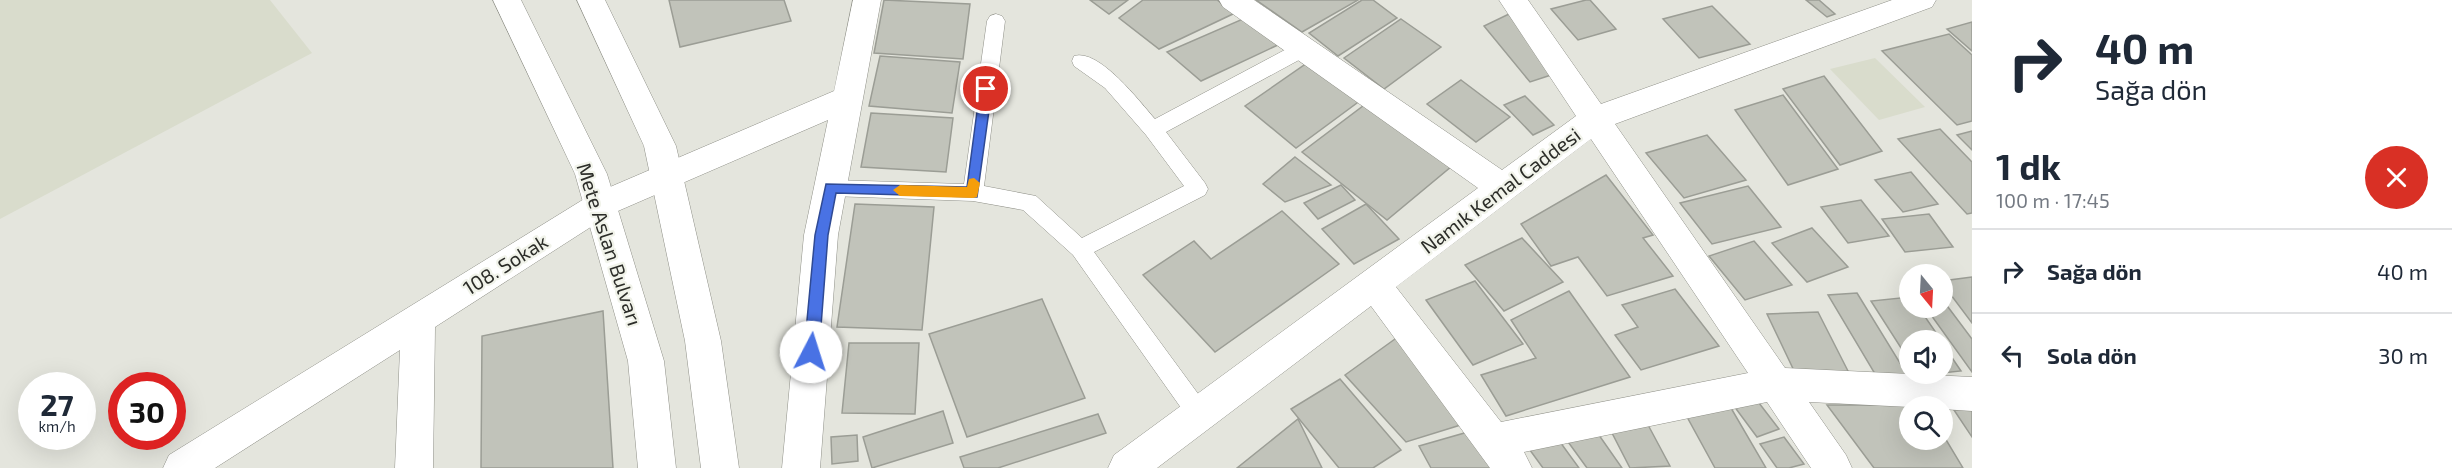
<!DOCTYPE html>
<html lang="tr">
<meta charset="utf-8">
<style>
:root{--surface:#fff;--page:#f6f6f7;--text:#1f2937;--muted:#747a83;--line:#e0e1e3}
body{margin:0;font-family:"Exo 2",sans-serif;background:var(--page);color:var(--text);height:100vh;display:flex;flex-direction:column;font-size:22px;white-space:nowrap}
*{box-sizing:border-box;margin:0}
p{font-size:20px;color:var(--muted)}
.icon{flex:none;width:33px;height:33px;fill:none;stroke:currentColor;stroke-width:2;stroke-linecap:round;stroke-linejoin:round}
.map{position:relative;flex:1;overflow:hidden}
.sheet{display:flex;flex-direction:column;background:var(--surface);width:480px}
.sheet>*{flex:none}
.banner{background:#fff;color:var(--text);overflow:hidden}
.needle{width:39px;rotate:162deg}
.tools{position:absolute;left:1899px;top:264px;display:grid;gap:12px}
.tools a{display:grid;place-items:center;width:54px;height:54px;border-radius:50%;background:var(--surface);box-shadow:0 6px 24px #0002;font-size:30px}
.speed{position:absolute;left:18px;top:372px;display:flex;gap:12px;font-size:30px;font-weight:700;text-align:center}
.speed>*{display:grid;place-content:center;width:78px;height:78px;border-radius:50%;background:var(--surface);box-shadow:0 6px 24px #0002;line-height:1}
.speed small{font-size:15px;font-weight:400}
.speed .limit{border:9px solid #d22;background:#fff;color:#111}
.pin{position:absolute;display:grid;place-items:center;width:51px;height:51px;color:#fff;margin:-26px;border:3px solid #fff;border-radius:50%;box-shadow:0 2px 6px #0007}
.me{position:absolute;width:66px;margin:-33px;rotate:5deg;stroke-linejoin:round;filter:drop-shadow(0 0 4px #0008)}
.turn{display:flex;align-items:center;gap:21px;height:126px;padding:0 24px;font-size:27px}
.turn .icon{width:78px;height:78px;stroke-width:2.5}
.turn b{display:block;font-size:42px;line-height:51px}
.round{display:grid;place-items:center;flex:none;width:63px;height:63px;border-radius:32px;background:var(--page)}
.head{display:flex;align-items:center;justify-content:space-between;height:102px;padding:0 24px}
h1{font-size:36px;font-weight:700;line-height:45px}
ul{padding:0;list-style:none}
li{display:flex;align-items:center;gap:18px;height:84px;padding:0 24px;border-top:2px solid var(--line)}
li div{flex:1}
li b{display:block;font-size:22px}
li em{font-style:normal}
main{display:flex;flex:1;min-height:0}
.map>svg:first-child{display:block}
.built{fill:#d9dccc}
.building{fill:#c1c3ba;stroke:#9b9d95;stroke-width:1.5}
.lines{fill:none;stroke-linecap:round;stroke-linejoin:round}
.service-casing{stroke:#8f9088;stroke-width:1}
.minor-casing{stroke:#8f9088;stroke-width:1}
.secondary-casing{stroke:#8f9088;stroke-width:1}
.service{fill:#fff;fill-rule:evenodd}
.minor{fill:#fff;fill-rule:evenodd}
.secondary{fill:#fff;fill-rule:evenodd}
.route{fill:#4972e4;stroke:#2f4a94;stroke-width:1.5}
.slow{fill:#f59e0b}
.labels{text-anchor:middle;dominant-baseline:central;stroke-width:4.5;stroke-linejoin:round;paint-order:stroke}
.street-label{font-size:20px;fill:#2c2d29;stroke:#f1f3ea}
</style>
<main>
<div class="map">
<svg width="1972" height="468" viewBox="0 0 1972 468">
<rect width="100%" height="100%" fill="#e4e5dd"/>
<g class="built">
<polygon points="0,0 270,0 312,53 0,219"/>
<polygon points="1875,58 1925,107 1879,120 1830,69"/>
</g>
<g class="building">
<polygon points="669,0 784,0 791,21 680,47"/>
<polygon points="884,0 970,4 963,59 874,53"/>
<polygon points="1090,0 1128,0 1109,14"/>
<polygon points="1143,0 1217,0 1235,13 1159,49 1119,18"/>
<polygon points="1256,0 1358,0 1302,32"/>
<polygon points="1362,0 1373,0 1397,18 1338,56 1309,33"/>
<polygon points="1586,0 1590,0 1616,29 1578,40 1551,9"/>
<polygon points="1806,0 1819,0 1835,14 1827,17"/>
<polygon points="1712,6 1750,44 1699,58 1663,19"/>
<polygon points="1509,14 1551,75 1530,82 1484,26"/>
<polygon points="1245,18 1280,44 1201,81 1167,52"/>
<polygon points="1401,19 1441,47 1384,89 1344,58"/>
<polygon points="1972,22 1972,51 1947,29"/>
<polygon points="1949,34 1972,55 1972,121 1957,125 1882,51"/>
<polygon points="880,56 960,62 952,113 869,106"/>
<polygon points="1310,61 1361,100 1296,148 1245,106"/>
<polygon points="1824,76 1882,151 1840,165 1783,89"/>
<polygon points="1461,80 1510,117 1476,142 1427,104"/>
<polygon points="1783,95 1838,169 1788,185 1735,110"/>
<polygon points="1525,96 1554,125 1533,135 1504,105"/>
<polygon points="1367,103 1452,166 1387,220 1302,152"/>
<polygon points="871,113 953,118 946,172 861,167"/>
<polygon points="1940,129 1972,162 1972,213 1967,214 1898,139"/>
<polygon points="1972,131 1972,150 1957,135"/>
<polygon points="1707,135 1746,180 1684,198 1646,153"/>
<polygon points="1295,157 1331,185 1285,202 1263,184"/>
<polygon points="1911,172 1938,204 1903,212 1875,180"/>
<polygon points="1606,175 1653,235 1643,238 1673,276 1607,296 1578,257 1551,266 1521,224"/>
<polygon points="1341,185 1355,200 1318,219 1304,203"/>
<polygon points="1748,186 1781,227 1712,244 1680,203"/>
<polygon points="1861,200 1889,236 1848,243 1821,207"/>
<polygon points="855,204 934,207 922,330 837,327"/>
<polygon points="1366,204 1399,239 1354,264 1322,229"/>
<polygon points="1282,211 1339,264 1215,352 1143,275 1194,241 1211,259"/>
<polygon points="1929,214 1953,247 1905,252 1882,219"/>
<polygon points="1812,228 1848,267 1807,282 1772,243"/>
<polygon points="1522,238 1563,282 1504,311 1465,265"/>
<polygon points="1754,241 1792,285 1745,300 1709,256"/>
<polygon points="1972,277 1972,323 1942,283 1942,281"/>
<polygon points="1475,281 1523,344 1473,365 1426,300"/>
<polygon points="1675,289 1719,346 1641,370 1615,335 1638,327 1622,305"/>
<polygon points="1569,291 1630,377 1506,416 1481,375 1536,358 1511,320"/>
<polygon points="1857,293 1908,376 1878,379 1828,295"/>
<polygon points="1910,297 1910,308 1919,308 1941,340 1910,340 1910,362 1871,301"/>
<polygon points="1042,299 1085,398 967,437 929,334"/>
<polygon points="1942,299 1972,339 1972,372 1926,308 1942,308"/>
<polygon points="603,311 613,468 481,468 482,336"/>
<polygon points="1818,312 1850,375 1797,377 1767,314"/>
<polygon points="1402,334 1467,423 1406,442 1345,375"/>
<polygon points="849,343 919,343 915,414 842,413"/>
<polygon points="1942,343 1961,371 1942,373"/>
<polygon points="1340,379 1401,450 1373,468 1339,468 1291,409"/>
<polygon points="1731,402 1759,403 1779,429 1757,437"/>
<polygon points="1827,405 1926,405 1910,406 1910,440 1942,440 1942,433 1963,468 1874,468"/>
<polygon points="1731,408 1766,468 1715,468 1686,415"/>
<polygon points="1972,408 1972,437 1954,410"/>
<polygon points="943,411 953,443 872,468 863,437"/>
<polygon points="1098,414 1106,433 998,468 964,468 960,457"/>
<polygon points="1298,419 1322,468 1237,468"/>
<polygon points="1647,423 1670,466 1630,468 1610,429"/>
<polygon points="1594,428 1622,468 1587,468 1566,439"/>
<polygon points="1475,430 1496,468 1431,468 1419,446"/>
<polygon points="857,435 858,461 832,464 831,437"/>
<polygon points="1555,435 1579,468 1543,468 1527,446"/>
<polygon points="1784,437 1804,464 1789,468 1777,468 1760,444"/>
</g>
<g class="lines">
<defs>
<path id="service" d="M996,14L1002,16L1005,21L984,186L1036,196L1082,238L1184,186L1146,135L1105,88L1074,66L1072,61L1074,56C1099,48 1140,102 1155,119L1296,44L1303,42L1310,44L1312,49L1310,54L1166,132L1205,183L1208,189L1205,195L1094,252L1207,406L1211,414L1207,422L1199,425L1191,422L1073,255L1023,210L973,201L831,196L824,194L821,188L824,182L831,180L964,184L987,21L990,16Z"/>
<g id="minor">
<polygon points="853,0 881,0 838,235 820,468 782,468 804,235 828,120 611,214 435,327 433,468 395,468 400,350 215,468 163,468 169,455 589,196 834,91"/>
<path d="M1219,0H1254L1502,170L1576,116L1499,0H1528L1601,104L1892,0H1936L1932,7L1615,124L1785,368L1972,377V411L1942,409V406L1910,407L1809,402L1846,455L1852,468H1811L1767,402L1524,452L1532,468H1490L1371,306L1157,468H1108L1114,455L1478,188L1223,7ZM1591,139L1748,373L1501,422L1396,287Z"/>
</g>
<g id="secondary">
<polygon points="493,0 521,0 607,174 664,361 676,468 638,468 628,361 575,174"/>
<polygon points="577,0 605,0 676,146 721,341 739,468 701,468 685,341 644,146"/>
</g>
</defs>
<use href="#service" class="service-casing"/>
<use href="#minor" class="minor-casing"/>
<use href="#secondary" class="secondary-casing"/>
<use href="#service" class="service"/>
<use href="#minor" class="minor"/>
<use href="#secondary" class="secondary"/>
</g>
<polygon class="route" points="986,85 992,89 977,197 836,193 828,235 819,352 816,356 811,358 806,356 804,352 815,235 826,184 967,187 980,89"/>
<polygon class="slow" points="974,178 980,183 977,197 973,198 900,196 893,190 900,185 967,187 969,179"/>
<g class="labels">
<g class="street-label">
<text transform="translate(1500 190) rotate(-37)">Namık Kemal Caddesi</text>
<text transform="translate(610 244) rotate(72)">Mete Aslan Bulvarı</text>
<text transform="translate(505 264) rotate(-32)">108. Sokak</text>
</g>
</g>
</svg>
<div class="tools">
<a><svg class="needle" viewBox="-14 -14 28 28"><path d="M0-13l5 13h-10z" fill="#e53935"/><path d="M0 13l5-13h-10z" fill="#747a83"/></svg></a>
<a><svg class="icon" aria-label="sound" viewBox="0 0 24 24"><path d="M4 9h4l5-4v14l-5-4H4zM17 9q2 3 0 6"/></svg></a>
<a><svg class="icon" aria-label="search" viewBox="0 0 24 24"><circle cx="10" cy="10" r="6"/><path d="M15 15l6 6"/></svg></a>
</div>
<div class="speed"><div>27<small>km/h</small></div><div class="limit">30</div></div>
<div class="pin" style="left:986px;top:89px;background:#d93025"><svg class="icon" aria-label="arrive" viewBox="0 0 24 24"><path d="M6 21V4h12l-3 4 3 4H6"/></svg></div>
<svg class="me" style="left:811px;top:352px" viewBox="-20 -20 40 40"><circle r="19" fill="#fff"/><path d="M0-13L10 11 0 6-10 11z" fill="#4972e4"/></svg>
</div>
<section class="sheet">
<div class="banner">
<div class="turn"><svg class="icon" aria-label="right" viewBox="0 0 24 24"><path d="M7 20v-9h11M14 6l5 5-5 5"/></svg><div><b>40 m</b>Sağa dön</div></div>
</div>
<div class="head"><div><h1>1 dk</h1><p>100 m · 17:45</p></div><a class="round" style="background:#d93025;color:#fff"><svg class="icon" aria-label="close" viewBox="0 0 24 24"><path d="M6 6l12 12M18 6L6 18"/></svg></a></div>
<ul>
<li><svg class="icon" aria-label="right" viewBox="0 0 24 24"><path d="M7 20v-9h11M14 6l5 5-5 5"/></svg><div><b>Sağa dön</b></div><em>40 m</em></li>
<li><svg class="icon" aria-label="left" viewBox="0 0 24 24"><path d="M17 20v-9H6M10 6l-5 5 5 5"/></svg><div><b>Sola dön</b></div><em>30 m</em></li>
</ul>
</section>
</main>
